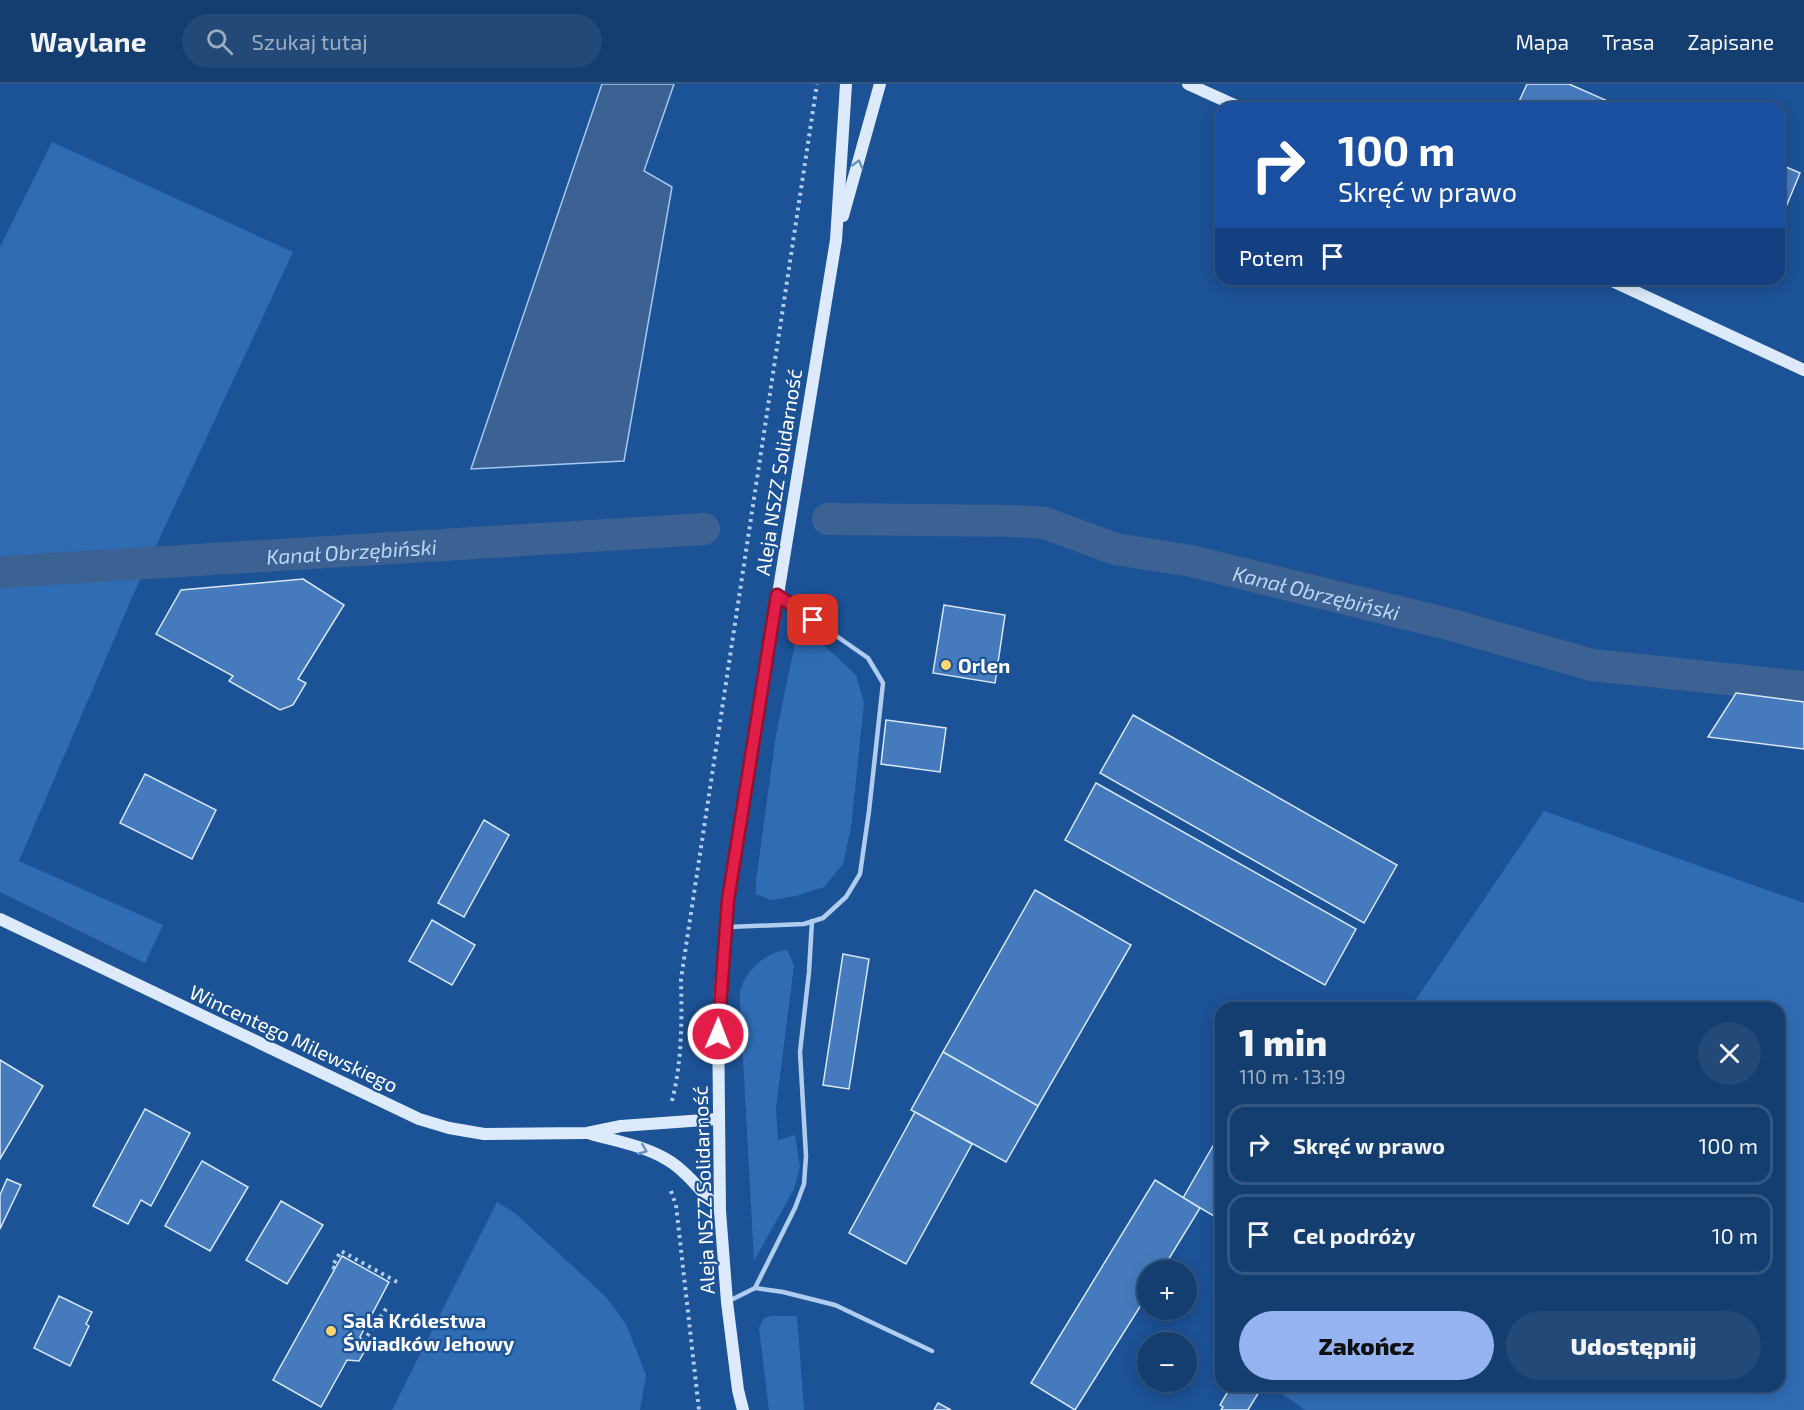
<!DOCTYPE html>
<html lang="pl">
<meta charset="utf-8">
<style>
:root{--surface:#153e70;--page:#224978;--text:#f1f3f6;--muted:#9daec3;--line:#345783;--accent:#95b2f1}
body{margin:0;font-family:"Exo 2",sans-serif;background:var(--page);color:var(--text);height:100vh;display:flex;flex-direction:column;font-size:22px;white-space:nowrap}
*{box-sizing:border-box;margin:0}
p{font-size:20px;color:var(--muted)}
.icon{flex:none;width:33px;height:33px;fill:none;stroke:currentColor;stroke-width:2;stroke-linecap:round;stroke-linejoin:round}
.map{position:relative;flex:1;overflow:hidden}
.details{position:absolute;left:1215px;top:918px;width:570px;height:390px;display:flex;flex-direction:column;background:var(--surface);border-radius:18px;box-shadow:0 3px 15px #0003,0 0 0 2px var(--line)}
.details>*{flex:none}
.banner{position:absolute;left:1215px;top:18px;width:570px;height:183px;border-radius:18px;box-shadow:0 3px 15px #0003,0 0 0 2px var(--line);background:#1a4fa0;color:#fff;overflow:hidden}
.buttons{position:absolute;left:1137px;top:1176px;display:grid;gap:12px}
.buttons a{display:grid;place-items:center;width:60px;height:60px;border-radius:50%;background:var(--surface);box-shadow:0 3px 15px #0003,0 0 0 2px var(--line);font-size:30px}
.pin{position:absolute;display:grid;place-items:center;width:51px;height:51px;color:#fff;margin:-26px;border-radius:12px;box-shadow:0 3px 9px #0006}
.me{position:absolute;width:66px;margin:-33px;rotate:1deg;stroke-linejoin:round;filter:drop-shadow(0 0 4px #0008)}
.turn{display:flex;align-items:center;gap:21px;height:126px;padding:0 24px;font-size:27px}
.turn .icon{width:78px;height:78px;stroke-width:2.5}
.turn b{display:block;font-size:42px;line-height:51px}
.then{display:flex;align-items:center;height:57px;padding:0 24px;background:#0003;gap:12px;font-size:22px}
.round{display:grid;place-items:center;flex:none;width:63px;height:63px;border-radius:32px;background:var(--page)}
.summary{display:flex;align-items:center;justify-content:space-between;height:102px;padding:0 24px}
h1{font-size:36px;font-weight:800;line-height:45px}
.primary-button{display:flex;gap:12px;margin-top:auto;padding:12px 24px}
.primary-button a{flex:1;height:69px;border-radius:36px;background:var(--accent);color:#111;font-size:24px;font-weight:800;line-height:69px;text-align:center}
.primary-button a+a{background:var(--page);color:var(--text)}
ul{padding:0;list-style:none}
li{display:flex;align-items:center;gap:18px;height:81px;margin:0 12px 9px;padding:0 12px;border:3px solid var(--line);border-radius:18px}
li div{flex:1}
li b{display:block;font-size:22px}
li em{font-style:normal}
header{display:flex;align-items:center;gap:36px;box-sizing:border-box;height:84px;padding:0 30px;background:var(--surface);border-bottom:2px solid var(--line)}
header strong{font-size:28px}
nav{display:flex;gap:33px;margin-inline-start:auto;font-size:21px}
.search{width:420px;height:54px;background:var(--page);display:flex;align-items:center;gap:15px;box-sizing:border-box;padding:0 21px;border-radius:33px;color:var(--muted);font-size:22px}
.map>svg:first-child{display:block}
.green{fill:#306cb4}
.water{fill:#3c6293;stroke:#a3c8f1;stroke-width:1.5}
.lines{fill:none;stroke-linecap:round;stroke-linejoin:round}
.canal{stroke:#3c6293;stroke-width:32}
.building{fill:#457bbd;stroke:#d6e7fb;stroke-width:1.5}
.path{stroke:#b0cdef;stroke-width:4;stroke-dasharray:3 4.5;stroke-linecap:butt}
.lane{stroke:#b0cdef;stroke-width:4.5}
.secondary{stroke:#ddeafb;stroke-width:12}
.oneway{stroke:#698fbe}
.route-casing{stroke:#92132f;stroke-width:15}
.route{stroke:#e11d48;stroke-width:10}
.poi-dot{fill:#ffd46e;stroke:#1c5296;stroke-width:2}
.labels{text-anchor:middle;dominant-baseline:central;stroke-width:4.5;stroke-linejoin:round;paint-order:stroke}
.street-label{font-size:20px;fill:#fff;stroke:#1c5296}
.poi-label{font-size:20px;font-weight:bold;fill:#fff;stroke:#1c5296;text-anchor:start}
.water-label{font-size:21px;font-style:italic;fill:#bcd7f6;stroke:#1c5296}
</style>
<header>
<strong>Waylane</strong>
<div class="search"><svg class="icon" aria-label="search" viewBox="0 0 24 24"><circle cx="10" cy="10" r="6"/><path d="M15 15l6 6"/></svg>Szukaj tutaj</div>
<nav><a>Mapa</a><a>Trasa</a><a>Zapisane</a></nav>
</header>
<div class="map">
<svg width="1804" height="1326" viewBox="0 0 1804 1326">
<rect width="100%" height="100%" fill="#1c5296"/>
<g class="green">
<polygon points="52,58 293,168 134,509 19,777 163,841 145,879 0,808 0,163"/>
<polygon points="813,551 856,591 864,619 851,744 843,780 824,803 796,812 770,816 756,810 756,796 776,651 795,559"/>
<polygon points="1544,727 1804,819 1804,1326 1305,1326 1271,1302 1779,1302 1779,924 1410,924"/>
<path d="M787,866L794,881L776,1024L778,1056L795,1051L800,1083L794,1105L754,1177L741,938C741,928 738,913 741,904C748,884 767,868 787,866Z"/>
<polygon points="497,1118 515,1129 606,1213 626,1240 646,1291 640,1326 392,1326"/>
<polygon points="772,1232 797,1232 804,1326 769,1326 759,1244 764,1234"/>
</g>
<polygon class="water" points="602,0 674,0 644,87 672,103 624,377 471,385"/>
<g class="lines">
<g class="canal">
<path id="s1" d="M828,435L1018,437L1045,439L1115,465L1191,477L1452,541L1592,581L1804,603"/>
<path id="s2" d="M0,488L704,445"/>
</g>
</g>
<g class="building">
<polygon points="1527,0 1569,0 1610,18 1607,24 1516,24"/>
<polygon points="1779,80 1800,89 1779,140"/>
<polygon points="303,495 344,521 298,595 306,599 293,621 280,626 229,597 233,592 156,550 181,506"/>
<polygon points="944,521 1005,531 995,599 933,589"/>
<polygon points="1736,609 1804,618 1804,665 1708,653"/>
<polygon points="1133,631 1397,781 1364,839 1100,689"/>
<polygon points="886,636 946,644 940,688 881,680"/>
<polygon points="145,690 216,726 192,775 120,739"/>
<polygon points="1096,699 1356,845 1325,901 1065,756"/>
<polygon points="484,736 509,751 464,833 438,819"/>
<polygon points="1035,806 1131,861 1038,1022 943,968"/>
<polygon points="432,836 475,861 452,901 409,877"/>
<polygon points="843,870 869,875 849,1005 823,1001"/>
<polygon points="943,968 1038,1022 1006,1078 911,1026"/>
<polygon points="0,976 43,1002 0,1075"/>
<polygon points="145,1025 190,1049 151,1122 141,1116 128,1140 93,1122"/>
<polygon points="915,1028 972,1060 906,1180 849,1149"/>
<polygon points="1221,1048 1221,1121 1214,1132 1183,1114"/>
<polygon points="202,1077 248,1103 210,1167 165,1142"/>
<polygon points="7,1095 21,1101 0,1145 0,1111"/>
<polygon points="1155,1096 1200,1124 1162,1186 1148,1186 1148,1210 1075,1326 1031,1299"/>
<polygon points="281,1117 323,1141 287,1200 246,1176"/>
<polygon points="342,1172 389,1198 360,1253 367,1263 359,1277 347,1276 321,1323 273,1296"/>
<polygon points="59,1212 92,1228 86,1240 89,1242 70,1282 34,1264"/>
<polygon points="1231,1302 1249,1302 1259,1308 1248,1326 1221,1326 1223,1323 1220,1321"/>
<polygon points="938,1319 951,1326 934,1326"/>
</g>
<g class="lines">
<g class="path">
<path d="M672,1017C682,978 682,936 681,895L817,0"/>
<polyline points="671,1107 676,1121 699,1326"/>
<polyline points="335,1184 332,1183 341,1167 399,1199"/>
<polyline points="363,1258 388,1222"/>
</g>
<g class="lane">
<polyline points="728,843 804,840 823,834 846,813 860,790 869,727 883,599 868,574 779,512"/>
<polyline points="755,1204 783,1208 835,1221 932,1267"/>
<polyline points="729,1217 755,1204 795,1124 804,1100 806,1072 800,968 809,888 812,837"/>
</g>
<g class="secondary">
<polyline points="1188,0 1241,24"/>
<polyline points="843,132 880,0"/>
<polyline points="1608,195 1804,286"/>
<polyline points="0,835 419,1035 449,1044 484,1050 587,1049 621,1042 718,1035"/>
<path d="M591,1050C616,1057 644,1062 666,1075C686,1086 704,1111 720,1127"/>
<polyline points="743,1326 738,1306 727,1218 720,1127 718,928 728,816 836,156 846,0"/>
</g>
</g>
<defs><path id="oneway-chevron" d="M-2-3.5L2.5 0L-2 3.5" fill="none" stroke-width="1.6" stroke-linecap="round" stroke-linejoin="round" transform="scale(1.5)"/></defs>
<g class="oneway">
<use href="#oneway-chevron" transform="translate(858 80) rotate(-74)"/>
<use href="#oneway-chevron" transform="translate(643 1066) rotate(22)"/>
</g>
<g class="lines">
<defs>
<polyline id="route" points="718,950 728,816 777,511 813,536"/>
</defs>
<use href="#route" class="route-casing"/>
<use href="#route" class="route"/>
</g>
<g class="poi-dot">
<circle cx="946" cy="581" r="6"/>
<circle cx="331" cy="1247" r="6"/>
</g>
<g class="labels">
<g class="street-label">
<text transform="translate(778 388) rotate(-81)">Aleja NSZZ Solidarność</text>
<text transform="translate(294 954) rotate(25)">Wincentego Milewskiego</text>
<text transform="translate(703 1106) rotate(-92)">Aleja NSZZ Solidarność</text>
</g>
<g class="poi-label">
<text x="958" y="581">Orlen</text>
<text x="343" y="1236">Sala Królestwa<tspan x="343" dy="23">Świadków Jehowy</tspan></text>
</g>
<g class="water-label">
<text stroke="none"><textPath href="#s2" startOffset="352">Kanał Obrzębiński</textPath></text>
<text stroke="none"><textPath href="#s1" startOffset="498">Kanał Obrzębiński</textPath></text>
</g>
</g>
</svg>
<div class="buttons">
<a>+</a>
<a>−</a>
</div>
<div class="pin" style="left:813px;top:536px;background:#d93025"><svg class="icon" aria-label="arrive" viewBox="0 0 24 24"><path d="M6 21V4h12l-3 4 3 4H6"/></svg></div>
<svg class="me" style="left:718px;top:950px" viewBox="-20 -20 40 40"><circle r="17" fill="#e11d48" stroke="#fff" stroke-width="3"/><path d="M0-11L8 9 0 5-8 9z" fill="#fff"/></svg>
<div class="banner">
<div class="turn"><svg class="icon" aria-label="right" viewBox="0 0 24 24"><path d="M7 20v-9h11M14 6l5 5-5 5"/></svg><div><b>100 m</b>Skręć w prawo</div></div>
<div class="then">Potem<svg class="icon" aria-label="arrive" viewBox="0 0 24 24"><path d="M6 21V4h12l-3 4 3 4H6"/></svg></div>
</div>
<section class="details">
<div class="summary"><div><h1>1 min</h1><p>110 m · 13:19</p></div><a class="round"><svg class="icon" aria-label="close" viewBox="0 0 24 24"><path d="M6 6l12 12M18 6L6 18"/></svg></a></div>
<ul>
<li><svg class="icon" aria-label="right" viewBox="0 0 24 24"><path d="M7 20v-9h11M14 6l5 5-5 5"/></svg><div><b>Skręć w prawo</b></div><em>100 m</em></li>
<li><svg class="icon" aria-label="arrive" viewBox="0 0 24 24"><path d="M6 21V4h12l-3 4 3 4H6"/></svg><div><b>Cel podróży</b></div><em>10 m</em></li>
</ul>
<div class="primary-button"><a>Zakończ</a><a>Udostępnij</a></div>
</section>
</div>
